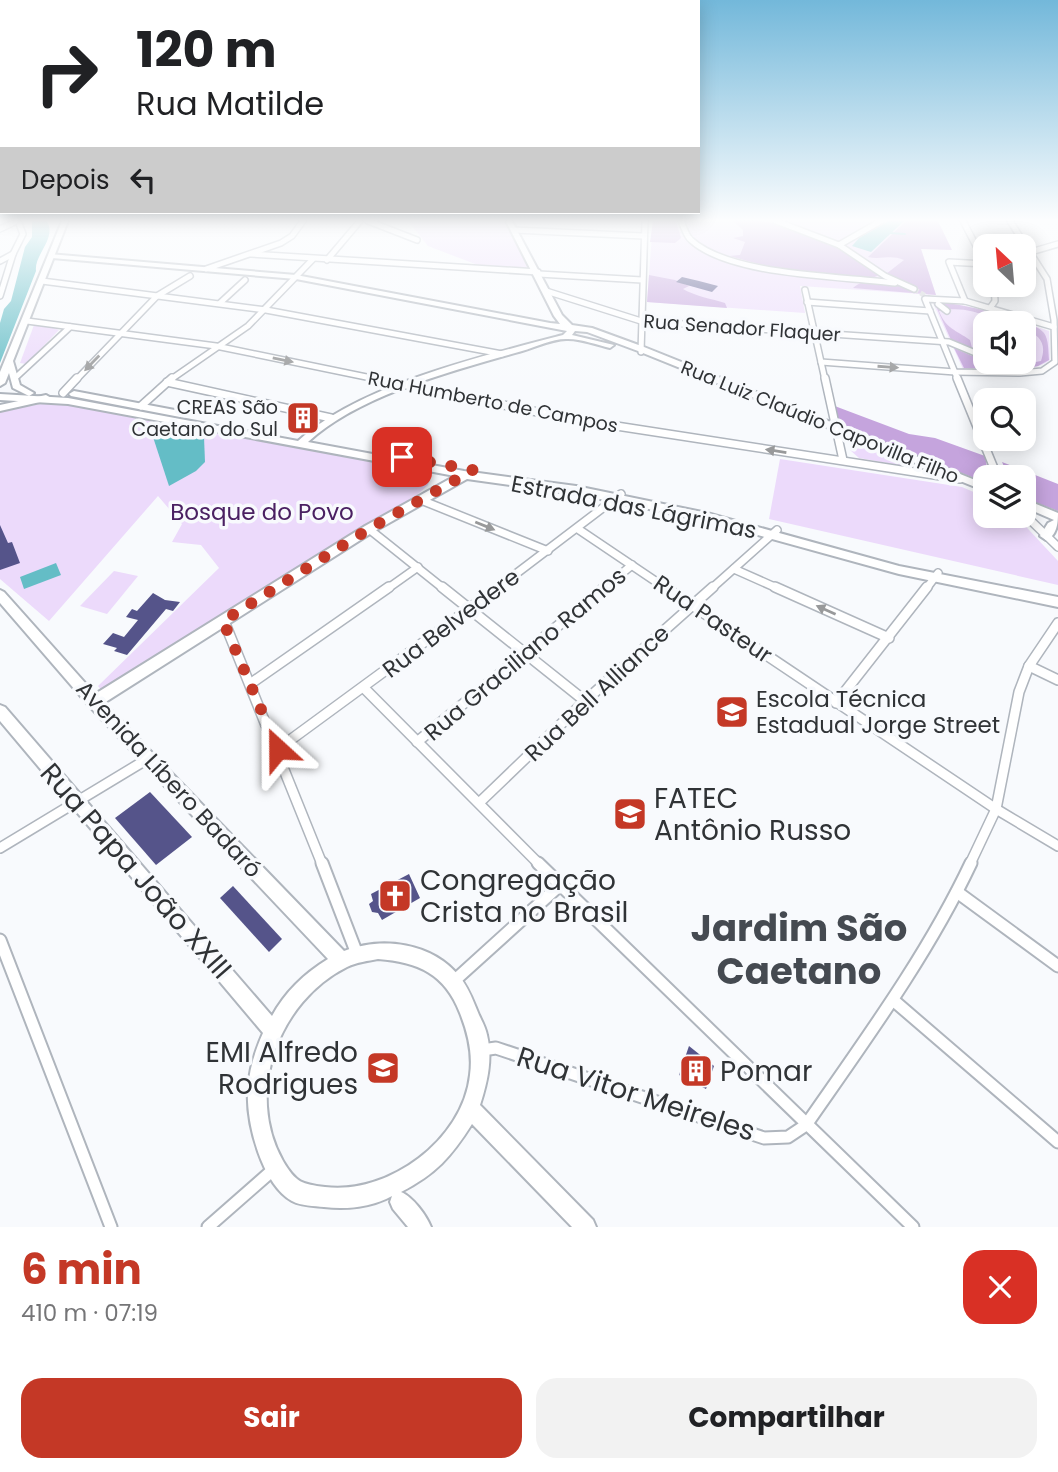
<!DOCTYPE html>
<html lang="pt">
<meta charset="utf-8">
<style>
:root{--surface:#fff;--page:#f2f2f2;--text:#202124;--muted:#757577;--accent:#c43826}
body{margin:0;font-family:Poppins,sans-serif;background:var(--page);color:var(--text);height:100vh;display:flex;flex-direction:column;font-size:26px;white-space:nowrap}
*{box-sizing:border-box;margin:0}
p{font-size:23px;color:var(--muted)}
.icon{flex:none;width:38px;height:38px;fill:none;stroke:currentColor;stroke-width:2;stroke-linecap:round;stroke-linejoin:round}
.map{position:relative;height:1227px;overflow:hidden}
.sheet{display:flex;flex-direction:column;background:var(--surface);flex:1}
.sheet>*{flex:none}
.hud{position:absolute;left:0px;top:0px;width:700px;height:214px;box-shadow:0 4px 18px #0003;background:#fff;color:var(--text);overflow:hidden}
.needle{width:46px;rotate:334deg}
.tools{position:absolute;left:973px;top:234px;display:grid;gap:14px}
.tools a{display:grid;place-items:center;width:63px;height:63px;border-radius:14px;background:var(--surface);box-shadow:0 4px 18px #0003;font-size:35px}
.pin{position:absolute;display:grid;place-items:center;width:60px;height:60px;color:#fff;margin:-30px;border-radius:14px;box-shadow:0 4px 10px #0006}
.me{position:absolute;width:77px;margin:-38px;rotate:336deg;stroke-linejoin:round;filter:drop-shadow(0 0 5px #0008)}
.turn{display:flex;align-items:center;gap:24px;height:147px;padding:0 21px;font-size:32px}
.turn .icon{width:91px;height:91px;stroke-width:2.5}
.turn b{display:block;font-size:49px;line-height:60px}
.then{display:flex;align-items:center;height:66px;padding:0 21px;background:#0003;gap:14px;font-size:26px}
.round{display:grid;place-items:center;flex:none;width:74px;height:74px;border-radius:21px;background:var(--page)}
.headline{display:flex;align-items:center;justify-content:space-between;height:119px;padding:0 21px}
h1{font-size:42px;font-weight:700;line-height:52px;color:var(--accent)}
.cta{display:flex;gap:14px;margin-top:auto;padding:14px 21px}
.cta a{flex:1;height:80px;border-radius:21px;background:var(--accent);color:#fff;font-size:28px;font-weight:700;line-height:80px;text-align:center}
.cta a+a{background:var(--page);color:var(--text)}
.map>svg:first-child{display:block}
.green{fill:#ecdafb;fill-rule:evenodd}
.forest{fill:#c5a4dd}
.water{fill:#64bdc6}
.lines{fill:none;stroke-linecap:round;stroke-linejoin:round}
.stream{stroke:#64bdc6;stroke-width:2}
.building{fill:#55548a}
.street-tunnel{stroke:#d0d2d5;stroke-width:5;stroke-dasharray:5 2.5;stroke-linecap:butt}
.street-far3-casing{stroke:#afb5bd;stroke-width:8}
.street-far2-casing{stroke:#afb5bd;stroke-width:10}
.street-far1-casing{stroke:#afb5bd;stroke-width:12}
.street-casing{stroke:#afb5bd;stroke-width:15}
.secondary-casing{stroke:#afb5bd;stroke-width:4}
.primary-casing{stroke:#afb5bd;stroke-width:4}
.street-far3{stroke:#fff;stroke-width:5}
.street-far2{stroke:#fff;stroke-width:7}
.street-far1{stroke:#fff;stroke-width:9}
.street{stroke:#fff;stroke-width:11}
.secondary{fill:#fff;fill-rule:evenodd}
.primary{fill:#fff;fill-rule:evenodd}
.oneway{fill:#98999a}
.route{stroke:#c43826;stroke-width:12;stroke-dasharray:0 21.6}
.labels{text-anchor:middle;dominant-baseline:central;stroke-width:7;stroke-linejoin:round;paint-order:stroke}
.far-street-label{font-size:19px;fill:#303336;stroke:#f8fafd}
.far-poi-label{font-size:19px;fill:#303336;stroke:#f8fafd;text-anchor:end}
.street-label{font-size:23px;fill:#303336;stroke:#f8fafd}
.park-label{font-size:23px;fill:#4a2062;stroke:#f8fafd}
.poi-label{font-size:23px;fill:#303336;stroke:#f8fafd;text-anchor:start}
.near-poi-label{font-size:28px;fill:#303336;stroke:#f8fafd;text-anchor:start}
.near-street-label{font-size:28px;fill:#303336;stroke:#f8fafd}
.near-district-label{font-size:37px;font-weight:bold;fill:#454a51;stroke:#f8fafd}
</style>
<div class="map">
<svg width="1058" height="1227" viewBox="0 0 1058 1227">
<rect width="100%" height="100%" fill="#f8fafd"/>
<g class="green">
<polygon points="408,221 504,221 530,269 483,267 428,246"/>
<polygon points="653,221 937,221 921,249 936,295 800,286 805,313 647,302"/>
<path d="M936,302C976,305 1011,318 1049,331L1050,360C1026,377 991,369 963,369L933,303ZM985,324H1024V362H985Z"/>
<polygon points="34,325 47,325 59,330 26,364 20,363"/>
<polygon points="47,403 95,409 138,419 425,470 430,477 428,485 417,495 103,692 98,686 219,568 201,545 172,542 182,524 158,496 49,621 0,579 0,411"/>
<polygon points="859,444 911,463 910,467 859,458 850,450 853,445"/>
<polygon points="780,459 962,487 985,497 985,516 1016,516 1058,561 1058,585 769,519"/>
<polygon points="114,571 138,576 107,614 80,606"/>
</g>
<g class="forest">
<polygon points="653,221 676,221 681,238 675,243 650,242"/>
<path d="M733,221C789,216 835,242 879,275C854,289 758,264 729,256L740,255L745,242L733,238L743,236V230Z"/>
<path d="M906,221H938L952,250L921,249L936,295L853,288C868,274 893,285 911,289L886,274L904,260C891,254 881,260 868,257Z"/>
<path d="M649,275L675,280L689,286L683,289C695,296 712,299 725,303L727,308L647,302Z"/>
<path d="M943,302C962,305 1033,319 1044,333C1049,340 1048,351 1049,360L1038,366L1021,369L1018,368L1020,365L1041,361C1047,343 1040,336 1024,328V324C990,324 976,303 939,311C946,329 956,330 970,340L972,348L952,342L935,304Z"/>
<polygon points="954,348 972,356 985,352 985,362 1009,366 1008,368 964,368"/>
<polygon points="832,405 909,434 935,438 985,456 989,478 985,478 985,482 839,426"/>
<polygon points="1002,462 1058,484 1058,511 1024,498 1024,478 1009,478"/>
</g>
<g class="water">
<path d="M32,221H47C57,239 34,254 36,271L0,363V323L4,309L11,301L25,247L32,237Z"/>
<polygon points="889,221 904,221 871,252 852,246 859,238"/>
<polygon points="162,428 204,437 205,462 196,471 169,486 152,434 152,430"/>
<polygon points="56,563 61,575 24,589 20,577"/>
</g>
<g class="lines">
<polyline class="stream" points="890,233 905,234"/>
</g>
<g class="building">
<polygon points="682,277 699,281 718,286 712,292 676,282"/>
<polygon points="0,525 8,543 12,542 20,563 0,570"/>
<polygon points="153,593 165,600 180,602 173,611 166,609 127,655 114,651 117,648 103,644 113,633 124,637 138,620 126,617 132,609 137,611"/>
<polygon points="150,792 192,837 156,865 115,818"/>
<polygon points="409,874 420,898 382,920 378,913 372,912 369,904 373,901 371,894"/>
<polygon points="233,886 282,939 269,952 220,898"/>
<polygon points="689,1046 714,1066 706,1089 679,1075"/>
</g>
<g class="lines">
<polyline class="street-tunnel" points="914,289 936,302"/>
<defs>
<g id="street-far3">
<polyline points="368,221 417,240"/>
<path d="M681,221C684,227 686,236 691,240C730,276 842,276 895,283"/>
<polyline points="776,221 839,245 881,221"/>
<polyline points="963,221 985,263"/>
<polyline points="0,229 17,221"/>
<polyline points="514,230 644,236"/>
<polyline points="839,245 885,276 914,289"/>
<polyline points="251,254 538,272"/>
<polyline points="1024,254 1058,244"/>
<polyline points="327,260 360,221"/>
<polyline points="0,261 13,254"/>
<polyline points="206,269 281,243 292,236 303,221"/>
<polyline points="539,274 642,280"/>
<polyline points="42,281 266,310 502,354"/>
<polyline points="805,290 825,380"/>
<polyline points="546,291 641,321 949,342 985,357"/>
<polyline points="0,296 13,254 23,234 18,221"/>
<polyline points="965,301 949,262 985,264"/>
<polyline points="807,302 930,311"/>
<polyline points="220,303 245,280"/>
<polyline points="938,304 947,311"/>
<polyline points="990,308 995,301 994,285"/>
<polyline points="27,321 216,346 381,380"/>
<polyline points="641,352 645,221"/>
<polyline points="821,362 955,372 1020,373 1042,371 1055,362 1054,320 1047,279 1010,221"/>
<polyline points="1002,362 1013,365"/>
<polyline points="14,379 70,327"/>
<polyline points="76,380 157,296 190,276"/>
<polyline points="170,380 248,326 313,259"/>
<polyline points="958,380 925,299 965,301 1054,327"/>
</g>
<g id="street-far2">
<polyline points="373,378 571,419 960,479"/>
<polyline points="825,378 843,460"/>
<polyline points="957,378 998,478"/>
<polyline points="167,382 331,418"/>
<polyline points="63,393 77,378"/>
<polyline points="141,406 172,378"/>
<polyline points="421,500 548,551"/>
<polyline points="1024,514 1058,547"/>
<polyline points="369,529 444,589"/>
<polyline points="578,529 667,589"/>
<polyline points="734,569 779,589"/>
<polyline points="387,589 418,567"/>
<polyline points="496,589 621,494"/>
<polyline points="603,589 632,565"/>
<polyline points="711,589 777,530"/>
<polyline points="926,589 938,573"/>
</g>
<g id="street-far1">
<polyline points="442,587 585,701"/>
<polyline points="665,587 996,809 1058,846"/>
<polyline points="775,587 889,638"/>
<polyline points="224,621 322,864"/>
<polyline points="1029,666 1058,680"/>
<polyline points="250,684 389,587"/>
<polyline points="364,688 539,864"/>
<polyline points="836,703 927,587"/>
<polyline points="417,742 605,587"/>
<polyline points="278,749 499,587"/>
<polyline points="480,802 585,701 713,587"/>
<polyline points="0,848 149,758"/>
<polyline points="970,864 996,809 1019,692 1029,666 1058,623"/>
</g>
<g id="street">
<polyline points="322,863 357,954"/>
<polyline points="538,863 913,1227"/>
<polyline points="957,892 1058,966"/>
<polyline points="0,940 111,1227"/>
<polyline points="454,981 560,885"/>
<polyline points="893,1000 1058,1142"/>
<path d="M482,1050L496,1048L764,1138L788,1137L806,1125C865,1040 927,956 971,863"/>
<polyline points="208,1227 274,1169"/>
</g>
<g id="secondary">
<path d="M506,221H512L562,315L572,325L592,328L644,347L985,484V491L638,351L587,332L575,331L572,335L614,345L610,348C597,345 582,339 568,339C554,338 536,347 522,351C455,370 358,395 308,442L464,471L576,486L707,513L899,566L1058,597V607L899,574L707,521L576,494L467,479L373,532L104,703L344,951C383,936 432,943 459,976C469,988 473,1001 479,1015C482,1021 486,1029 487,1035C493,1059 487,1083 480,1105L593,1220L596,1227H572L472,1124C451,1157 436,1174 401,1192C413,1197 426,1215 431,1227H408L393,1209L390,1202L392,1196C372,1207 346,1210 324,1207C314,1206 301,1206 292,1201C262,1184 246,1123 248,1090C249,1070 255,1051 263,1033L0,721V705L5,707L272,1016C285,992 305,973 328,959L89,706L0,603V590L4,592L95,694L365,526L455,476L68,404L0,400V394L68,398L298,441C359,385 483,356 563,335L567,331L296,279L52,258H49V254L296,275L550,323L560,324L554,316ZM378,959C418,962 445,974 460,1013C468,1033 473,1053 470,1075C463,1140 388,1195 325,1187C302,1184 296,1183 283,1161C244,1092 279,1001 347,967C357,962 368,961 378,959Z"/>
<polygon points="74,391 180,411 185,414 180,417 71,396 69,394"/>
<path d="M1024,499L1058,513C1058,523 1057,536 1046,540L1040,536L1048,523L1054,520L1024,507Z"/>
</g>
<g id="primary">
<polygon points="62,221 68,221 13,361 20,385 34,393 29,396 13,388 9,373 5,383 0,386 0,372"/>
<polygon points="46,395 51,398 49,400 0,411 0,405"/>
</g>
</defs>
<use href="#street-far3" class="street-far3-casing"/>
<use href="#street-far2" class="street-far2-casing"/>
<use href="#street-far1" class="street-far1-casing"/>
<use href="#street" class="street-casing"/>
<use href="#secondary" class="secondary-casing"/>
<use href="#primary" class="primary-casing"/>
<use href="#street-far3" class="street-far3"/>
<use href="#street-far2" class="street-far2"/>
<use href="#street-far1" class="street-far1"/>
<use href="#street" class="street"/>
<use href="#secondary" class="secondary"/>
<use href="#primary" class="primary"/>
</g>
<defs><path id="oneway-solid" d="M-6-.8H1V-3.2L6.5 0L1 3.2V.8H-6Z" transform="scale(1.75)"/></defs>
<g class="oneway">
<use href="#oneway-solid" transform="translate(283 360) rotate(12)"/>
<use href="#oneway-solid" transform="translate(92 363) rotate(134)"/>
<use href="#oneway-solid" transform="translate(888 367) rotate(4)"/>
<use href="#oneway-solid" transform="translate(776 451) rotate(-171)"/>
<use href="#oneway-solid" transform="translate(485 526) rotate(22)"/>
<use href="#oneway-solid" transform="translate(826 610) rotate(-156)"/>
</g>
<linearGradient id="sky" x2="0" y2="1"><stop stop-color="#73b8da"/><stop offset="0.56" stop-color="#fcfdfe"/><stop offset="1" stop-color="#fcfdfe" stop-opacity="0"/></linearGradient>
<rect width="1058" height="393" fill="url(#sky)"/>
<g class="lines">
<polyline class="route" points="278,749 223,621 369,529 473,470 402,457"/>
</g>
<defs>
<symbol id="building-square" viewBox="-11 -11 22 22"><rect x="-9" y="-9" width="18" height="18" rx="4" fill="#c43826" stroke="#f8fafd"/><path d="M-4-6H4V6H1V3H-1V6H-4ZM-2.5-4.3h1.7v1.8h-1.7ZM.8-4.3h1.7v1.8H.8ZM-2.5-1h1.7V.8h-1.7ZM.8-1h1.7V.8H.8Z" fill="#fff"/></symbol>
<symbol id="university-square" viewBox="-11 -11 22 22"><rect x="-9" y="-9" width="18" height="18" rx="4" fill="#c43826" stroke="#f8fafd"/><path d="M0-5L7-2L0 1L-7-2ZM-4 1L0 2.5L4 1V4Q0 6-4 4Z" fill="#fff"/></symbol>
<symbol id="church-square" viewBox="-11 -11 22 22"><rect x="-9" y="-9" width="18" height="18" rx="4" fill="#c43826" stroke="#f8fafd"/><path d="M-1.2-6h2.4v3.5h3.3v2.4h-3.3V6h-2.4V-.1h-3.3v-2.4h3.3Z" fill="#fff"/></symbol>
<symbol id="school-square" viewBox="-11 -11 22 22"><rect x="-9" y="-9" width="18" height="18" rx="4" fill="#c43826" stroke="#f8fafd"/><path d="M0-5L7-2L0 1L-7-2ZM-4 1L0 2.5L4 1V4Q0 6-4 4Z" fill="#fff"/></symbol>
</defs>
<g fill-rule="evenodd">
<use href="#building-square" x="284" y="399" width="38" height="38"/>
<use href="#university-square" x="713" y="693" width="38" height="38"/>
<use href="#university-square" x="611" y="795" width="38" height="38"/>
<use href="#church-square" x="376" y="877" width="38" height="38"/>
<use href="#school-square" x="364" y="1049" width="38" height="38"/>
<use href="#building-square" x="677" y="1052" width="38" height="38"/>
</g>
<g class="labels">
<g class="far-street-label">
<text transform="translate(742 328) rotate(4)">Rua Senador Flaquer</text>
<text transform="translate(493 402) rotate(11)">Rua Humberto de Campos</text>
<text transform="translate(820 422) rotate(22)">Rua Luiz Claúdio Capovilla Filho</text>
</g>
<g class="far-poi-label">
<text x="278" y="407">CREAS São<tspan x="278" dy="22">Caetano do Sul</tspan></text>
</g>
<g class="street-label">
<text transform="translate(634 507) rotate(11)">Estrada das Lágrimas</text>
<text transform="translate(713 619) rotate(34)">Rua Pasteur</text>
<text transform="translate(451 623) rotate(-37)">Rua Belvedere</text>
<text transform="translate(525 654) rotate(-40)">Rua Graciliano Ramos</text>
<text transform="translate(597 693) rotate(-43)">Rua Bell Alliance</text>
<text transform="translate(169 779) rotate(47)">Avenida Líbero Badaró</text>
</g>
<g class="park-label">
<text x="262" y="512">Bosque do Povo</text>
</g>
<g class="poi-label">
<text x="756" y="699">Escola Técnica<tspan x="756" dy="26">Estadual Jorge Street</tspan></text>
</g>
<g class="near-poi-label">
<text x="654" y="798">FATEC<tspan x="654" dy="32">Antônio Russo</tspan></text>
<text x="420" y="880">Congregação<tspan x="420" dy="32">Crista no Brasil</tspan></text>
<text x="358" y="1052" text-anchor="end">EMI Alfredo<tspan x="358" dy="32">Rodrigues</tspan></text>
<text x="720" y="1071">Pomar</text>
</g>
<g class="near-street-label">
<text transform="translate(136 871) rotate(49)">Rua Papa João XXIII</text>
<text transform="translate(636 1094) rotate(18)">Rua Vitor Meireles</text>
</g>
<g class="near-district-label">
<text x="799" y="928">Jardim São<tspan x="799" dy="43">Caetano</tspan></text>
</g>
</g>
</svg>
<div class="tools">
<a><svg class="needle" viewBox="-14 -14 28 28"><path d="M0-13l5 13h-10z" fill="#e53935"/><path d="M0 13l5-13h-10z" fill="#757577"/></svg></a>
<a><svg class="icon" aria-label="sound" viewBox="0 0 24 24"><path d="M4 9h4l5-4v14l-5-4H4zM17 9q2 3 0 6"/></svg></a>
<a><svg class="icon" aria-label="search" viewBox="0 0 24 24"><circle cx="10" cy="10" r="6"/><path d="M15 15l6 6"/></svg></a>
<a><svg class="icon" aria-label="layers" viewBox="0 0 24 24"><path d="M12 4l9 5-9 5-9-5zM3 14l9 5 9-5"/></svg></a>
</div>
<div class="pin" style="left:402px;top:457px;background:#d93025"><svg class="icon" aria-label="arrive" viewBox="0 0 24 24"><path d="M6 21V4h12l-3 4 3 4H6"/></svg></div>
<svg class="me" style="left:278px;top:749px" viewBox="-20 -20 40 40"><path d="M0-17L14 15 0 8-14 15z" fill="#c43826" stroke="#fff" stroke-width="4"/></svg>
<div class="hud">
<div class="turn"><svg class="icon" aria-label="right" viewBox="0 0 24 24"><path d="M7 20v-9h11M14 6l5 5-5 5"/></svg><div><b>120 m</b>Rua Matilde</div></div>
<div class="then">Depois<svg class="icon" aria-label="left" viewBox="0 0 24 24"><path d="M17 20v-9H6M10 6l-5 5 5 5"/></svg></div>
</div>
</div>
<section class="sheet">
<div class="headline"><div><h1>6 min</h1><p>410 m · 07:19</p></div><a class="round" style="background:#d93025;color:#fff"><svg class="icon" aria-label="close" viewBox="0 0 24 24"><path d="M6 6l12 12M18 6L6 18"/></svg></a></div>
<div class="cta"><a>Sair</a><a>Compartilhar</a></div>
</section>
